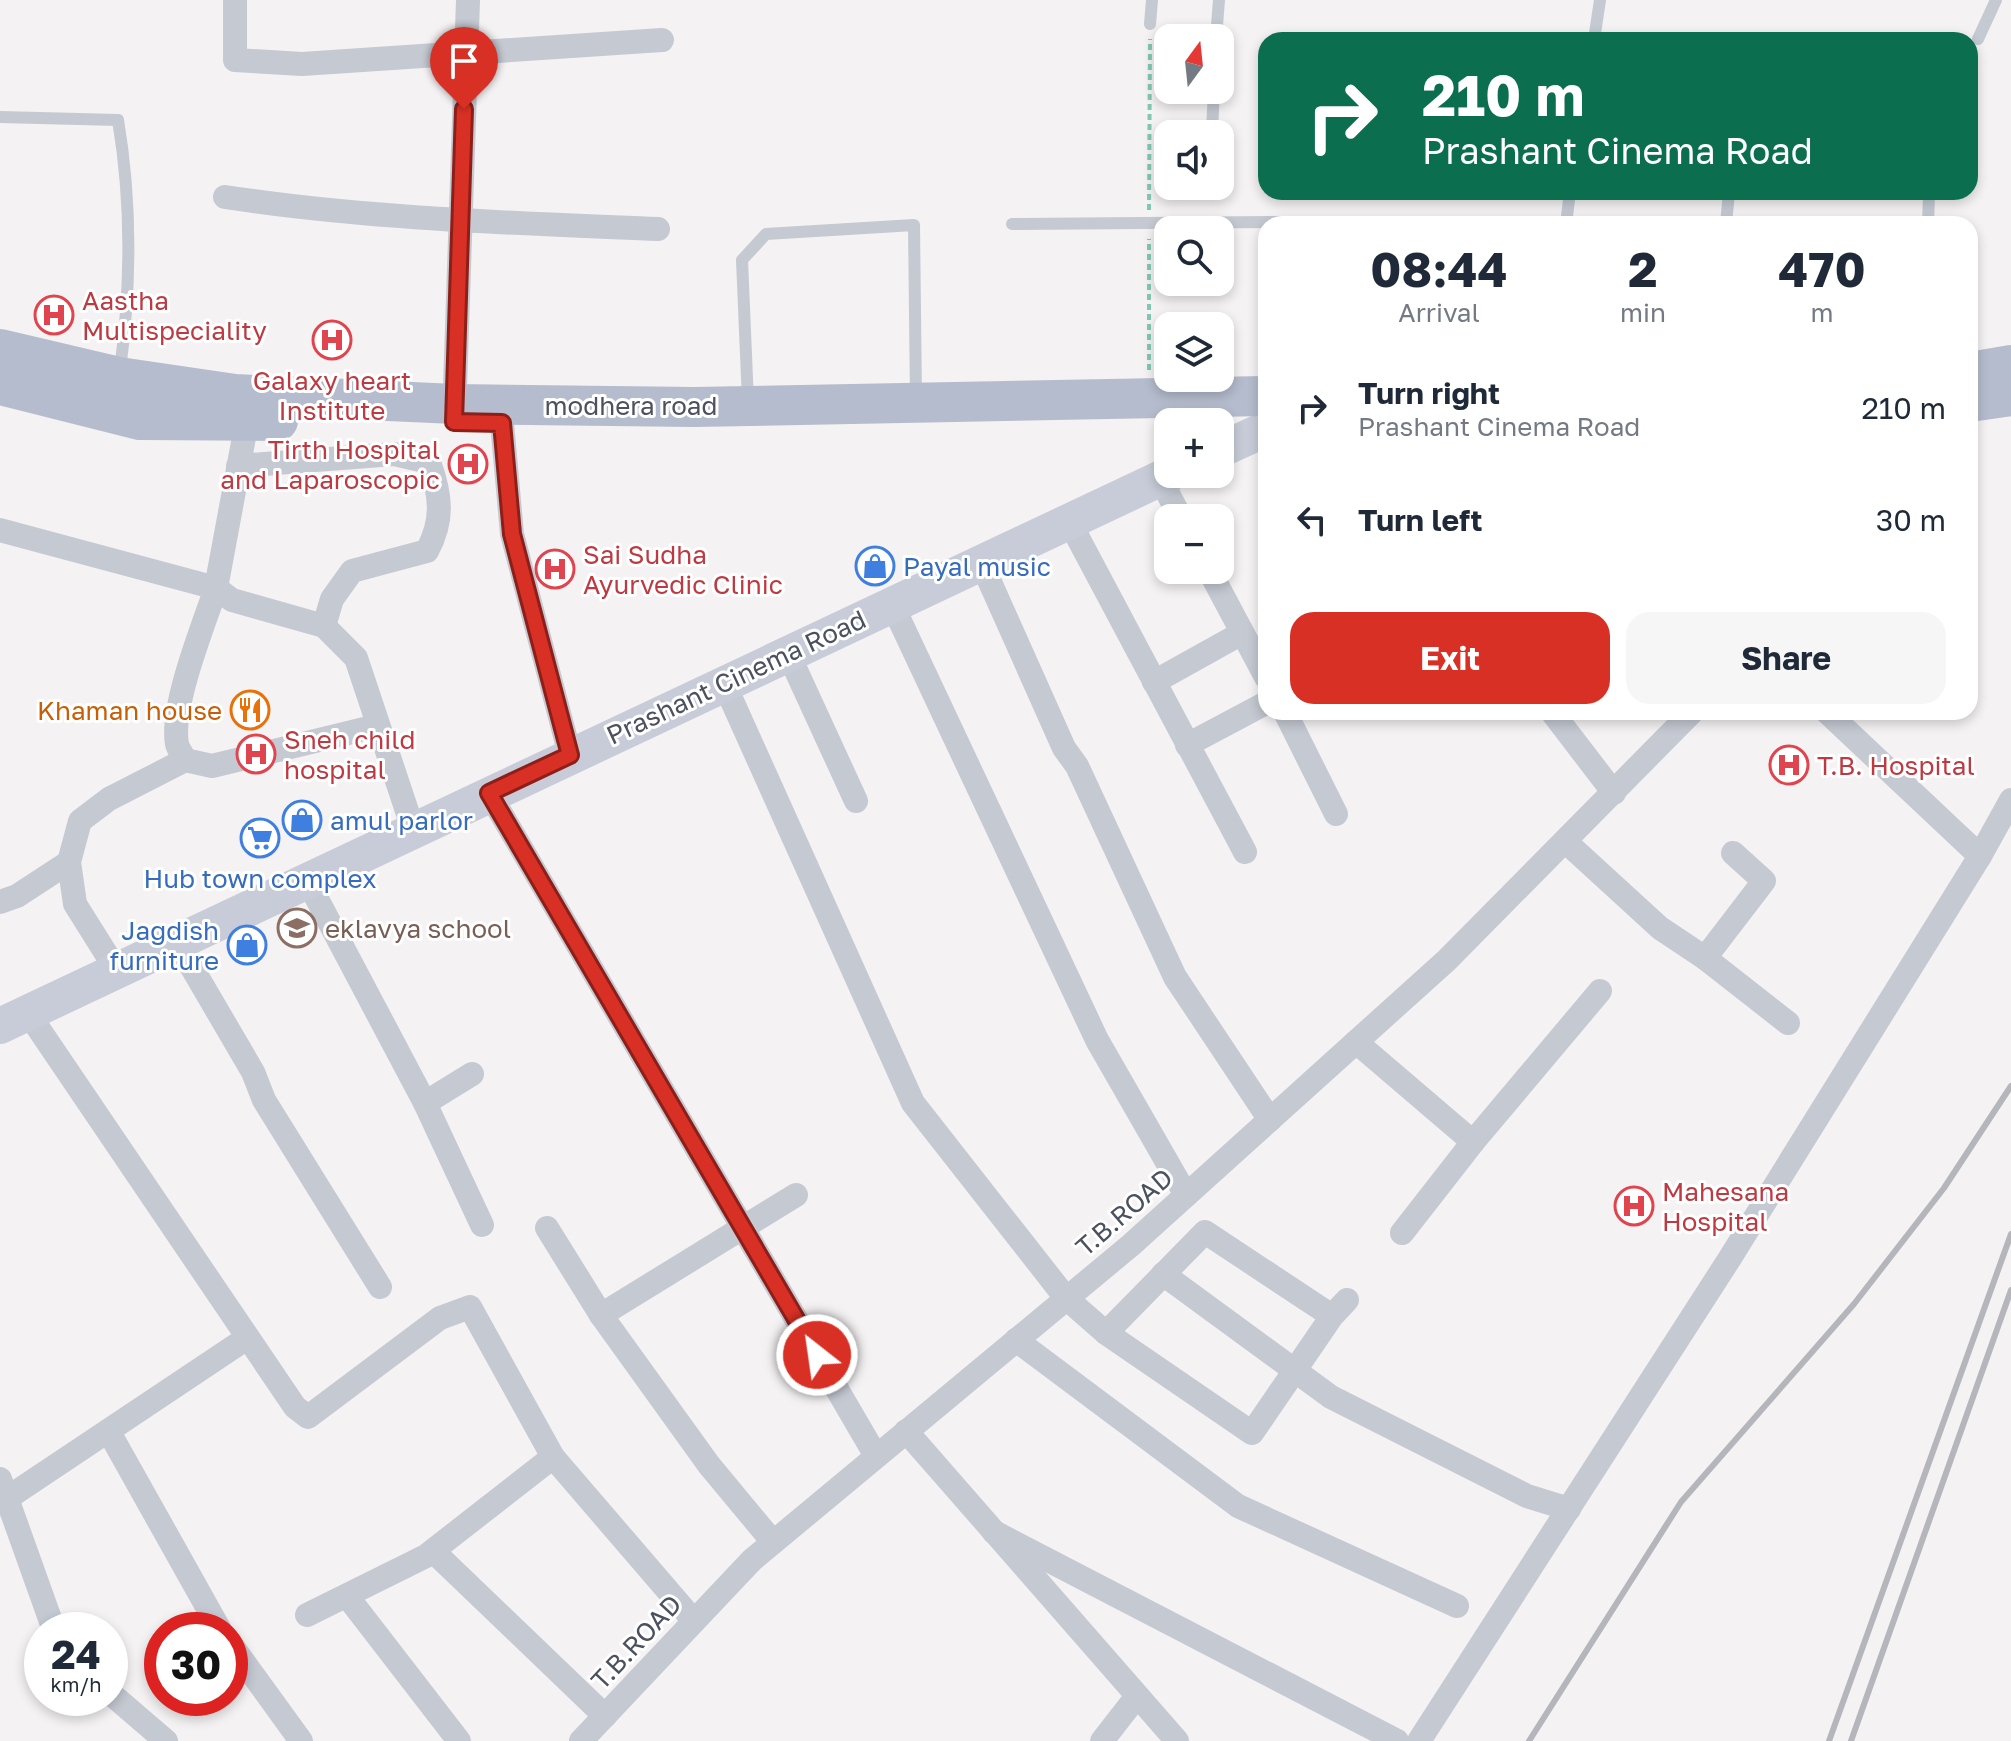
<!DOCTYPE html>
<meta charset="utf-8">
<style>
:root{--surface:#fff;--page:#f6f6f7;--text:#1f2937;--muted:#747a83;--accent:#d93025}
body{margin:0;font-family:"Golos Text",sans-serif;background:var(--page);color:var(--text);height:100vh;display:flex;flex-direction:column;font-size:30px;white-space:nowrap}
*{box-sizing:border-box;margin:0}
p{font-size:26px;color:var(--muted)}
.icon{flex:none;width:44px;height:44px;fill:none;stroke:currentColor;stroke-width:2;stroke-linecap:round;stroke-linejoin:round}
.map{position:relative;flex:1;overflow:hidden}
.side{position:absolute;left:1258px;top:216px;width:720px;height:504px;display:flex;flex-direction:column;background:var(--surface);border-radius:24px;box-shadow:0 4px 12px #0003}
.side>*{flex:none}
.hud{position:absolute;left:1258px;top:32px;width:720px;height:168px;border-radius:24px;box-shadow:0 4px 12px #0003;background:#0b6e4f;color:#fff;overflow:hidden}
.needle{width:52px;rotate:15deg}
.tools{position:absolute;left:1154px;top:24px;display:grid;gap:16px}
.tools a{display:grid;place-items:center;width:80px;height:80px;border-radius:16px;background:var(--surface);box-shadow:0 4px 12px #0003;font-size:40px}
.speed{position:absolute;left:24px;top:1612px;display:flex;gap:16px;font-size:40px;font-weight:700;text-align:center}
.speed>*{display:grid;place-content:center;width:104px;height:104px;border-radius:50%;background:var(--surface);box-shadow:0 4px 12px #0003;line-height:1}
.speed small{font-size:20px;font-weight:400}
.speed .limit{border:12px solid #d22;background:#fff;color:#111}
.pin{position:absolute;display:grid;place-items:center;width:68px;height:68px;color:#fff;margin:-82px -34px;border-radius:50% 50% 50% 0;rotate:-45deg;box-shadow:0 0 8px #0007}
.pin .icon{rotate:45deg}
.me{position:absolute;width:88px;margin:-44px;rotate:330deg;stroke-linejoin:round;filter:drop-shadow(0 0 6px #0008)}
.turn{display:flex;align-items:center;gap:28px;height:168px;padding:0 32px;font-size:36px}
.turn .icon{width:104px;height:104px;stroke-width:2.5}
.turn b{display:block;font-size:56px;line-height:68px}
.eta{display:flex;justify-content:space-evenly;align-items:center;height:136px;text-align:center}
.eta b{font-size:48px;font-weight:700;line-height:56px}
.primary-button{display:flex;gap:16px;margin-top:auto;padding:16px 32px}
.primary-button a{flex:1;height:92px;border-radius:24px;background:var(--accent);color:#fff;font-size:32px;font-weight:700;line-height:92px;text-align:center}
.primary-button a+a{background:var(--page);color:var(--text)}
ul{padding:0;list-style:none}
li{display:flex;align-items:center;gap:24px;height:112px;padding:0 32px}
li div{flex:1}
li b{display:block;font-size:30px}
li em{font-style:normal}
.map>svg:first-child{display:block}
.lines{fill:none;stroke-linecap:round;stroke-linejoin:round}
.path{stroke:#81c8b3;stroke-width:4;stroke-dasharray:6 4;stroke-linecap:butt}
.lane{stroke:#c4c9d2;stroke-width:12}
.street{stroke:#c4c9d2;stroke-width:24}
.secondary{stroke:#c7ccd8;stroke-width:36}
.primary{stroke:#b5bccd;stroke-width:40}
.rail{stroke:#b5b6bb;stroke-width:6}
.route-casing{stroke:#8d1f18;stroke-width:20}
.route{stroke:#d93025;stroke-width:14}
.labels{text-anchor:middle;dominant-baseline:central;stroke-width:6;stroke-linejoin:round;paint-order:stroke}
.health-label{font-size:26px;fill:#be3a42;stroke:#fff;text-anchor:start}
.street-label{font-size:26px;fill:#4b515e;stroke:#fff}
.shop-label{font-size:26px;fill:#366cbe;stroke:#fff;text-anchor:start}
.food-label{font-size:26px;fill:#c56008;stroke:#fff;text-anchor:end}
.education-label{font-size:26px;fill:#785e54;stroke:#fff;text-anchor:start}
</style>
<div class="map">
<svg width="2011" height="1741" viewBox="0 0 2011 1741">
<rect width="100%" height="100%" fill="#f4f2f2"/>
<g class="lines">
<g class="path">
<polyline points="1149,210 1150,39"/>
<polyline points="1149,370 1149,239"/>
</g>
<g class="lane">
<polyline points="1150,24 1152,0"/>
<polyline points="1216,38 1219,0"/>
<polyline points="1978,39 1996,0"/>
<polyline points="1594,40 1600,0"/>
<path d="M0,117L118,120C132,203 131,287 120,370"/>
<polyline points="1212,130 1214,90"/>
<polyline points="1922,192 1929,195 1928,224"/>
<polyline points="1012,224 1287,222"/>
<polyline points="1566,224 1570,192"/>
<polyline points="1726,224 1729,192"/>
<polyline points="748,402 742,260 766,234 914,225 916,399"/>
</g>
<g class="street">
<polyline points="235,0 235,60 302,64 662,40"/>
<path d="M225,197C368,219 514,223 658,229"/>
<polyline points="454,417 468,0"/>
<polyline points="247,421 216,588 232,600 324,626 356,658 413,829"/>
<polyline points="502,423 512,534 570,755"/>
<path d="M238,466L394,454L429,462C441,495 444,520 427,551L352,571L332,599L324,626"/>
<polyline points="1160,479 1181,518"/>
<polyline points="1069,521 1245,852"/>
<path d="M0,530L216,588C204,624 170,707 177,744C178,749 183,755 185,760L212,766L377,726"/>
<polyline points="981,562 1064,748 1077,766 1175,977 1270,1120"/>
<polyline points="1209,570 1266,677"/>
<polyline points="892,604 1097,1040 1186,1195"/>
<polyline points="788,653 856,801"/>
<polyline points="1154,682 1242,633"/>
<polyline points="724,683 913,1103 1066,1298 1106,1333"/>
<polyline points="1285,712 1336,814"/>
<polyline points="1552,712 1614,793"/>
<polyline points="1187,745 1266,703"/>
<polyline points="489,793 876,1456"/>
<polyline points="1566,842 1660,928 1705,958 1764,881 1733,853"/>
<polyline points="1980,856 2011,800"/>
<polyline points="307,880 425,1103 472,1074"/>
<polyline points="0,902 17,896 69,862"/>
<polyline points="177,942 253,1072 264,1100 380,1287"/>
<polyline points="1705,958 1788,1023"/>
<polyline points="117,971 75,904 69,862 80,821 109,799 185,760"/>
<polyline points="28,1013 295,1407 308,1417 440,1318 470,1307 553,1457 694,1621"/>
<polyline points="1356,1042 1473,1142 1600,991"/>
<polyline points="425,1103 482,1225"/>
<polyline points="547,1228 601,1315"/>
<polyline points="1402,1233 1473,1142"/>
<polyline points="1163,1274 1331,1397 1527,1496 1569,1509"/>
<polyline points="1332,1316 1252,1433 1106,1333 1205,1232 1332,1316 1347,1300"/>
<polyline points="1016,1340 1238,1506 1457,1606"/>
<polyline points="906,1431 1177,1741"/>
<polyline points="109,1432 220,1630"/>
<polyline points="0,1479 54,1630"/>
<polyline points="0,1503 247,1338"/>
<polyline points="994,1532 1397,1741"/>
<polyline points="773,1542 709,1465 601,1315 796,1195"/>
<polyline points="433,1551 605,1716"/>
<polyline points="347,1596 459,1741"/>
<polyline points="307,1615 426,1556 553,1457"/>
<polyline points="230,1643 301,1741"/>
<polyline points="110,1693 166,1741"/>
<polyline points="581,1741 752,1560 1131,1245 1356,1042 1447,960 1692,712"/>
<polyline points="1102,1741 1137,1696"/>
<polyline points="1419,1741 1730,1258 1980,856 1827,712"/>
</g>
<g class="secondary">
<polyline points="1220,450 1266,429"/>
<polyline points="0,1026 1170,474"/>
</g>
<g class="primary">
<polyline points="0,349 119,377 235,394 455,404 694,407 1266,396"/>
<polyline points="1970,372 2011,365"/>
<polyline points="0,385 140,420 278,421"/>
<polyline points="1970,402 2011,396"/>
</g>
<g class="rail">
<polyline points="1529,1741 1681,1502 1854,1304 1944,1188 2011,1086"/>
<polyline points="1829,1741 2011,1234"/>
<polyline points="1851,1741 2011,1290"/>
</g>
</g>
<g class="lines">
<defs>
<polyline id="route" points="464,109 454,422 502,423 512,534 570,755 489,793 817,1355"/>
</defs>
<use href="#route" class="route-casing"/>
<use href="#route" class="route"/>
</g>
<defs>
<symbol id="hospital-ring" viewBox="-11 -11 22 22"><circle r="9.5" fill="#fff" stroke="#e0444e" stroke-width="1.5"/><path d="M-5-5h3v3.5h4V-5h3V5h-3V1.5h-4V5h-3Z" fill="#e0444e"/></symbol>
<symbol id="shop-ring" viewBox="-11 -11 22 22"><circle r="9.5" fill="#fff" stroke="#3f7fe0" stroke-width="1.5"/><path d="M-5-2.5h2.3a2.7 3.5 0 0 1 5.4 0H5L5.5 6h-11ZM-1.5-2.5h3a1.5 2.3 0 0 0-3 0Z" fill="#3f7fe0"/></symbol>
<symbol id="restaurant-ring" viewBox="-11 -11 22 22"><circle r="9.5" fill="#fff" stroke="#e8710a" stroke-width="1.5"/><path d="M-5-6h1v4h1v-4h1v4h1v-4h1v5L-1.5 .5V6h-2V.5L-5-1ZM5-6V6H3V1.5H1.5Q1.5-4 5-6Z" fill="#e8710a"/></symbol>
<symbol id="supermarket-ring" viewBox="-11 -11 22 22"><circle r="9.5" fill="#fff" stroke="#3f7fe0" stroke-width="1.5"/><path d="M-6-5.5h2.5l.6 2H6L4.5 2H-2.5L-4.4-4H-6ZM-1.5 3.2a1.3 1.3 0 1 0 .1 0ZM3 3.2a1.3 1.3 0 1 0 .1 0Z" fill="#3f7fe0"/></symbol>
<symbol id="school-ring" viewBox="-11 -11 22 22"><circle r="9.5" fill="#fff" stroke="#8d6e63" stroke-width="1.5"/><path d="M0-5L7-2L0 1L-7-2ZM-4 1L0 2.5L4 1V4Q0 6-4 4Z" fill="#8d6e63"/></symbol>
</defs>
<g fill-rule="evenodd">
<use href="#hospital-ring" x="32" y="293" width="44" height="44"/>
<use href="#hospital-ring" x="310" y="318" width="44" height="44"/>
<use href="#hospital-ring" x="446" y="442" width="44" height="44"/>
<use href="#shop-ring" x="853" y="544" width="44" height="44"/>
<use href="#hospital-ring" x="533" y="547" width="44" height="44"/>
<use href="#restaurant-ring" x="228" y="688" width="44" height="44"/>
<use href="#hospital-ring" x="234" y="732" width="44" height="44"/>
<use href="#hospital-ring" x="1767" y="743" width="44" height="44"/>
<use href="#shop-ring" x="280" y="798" width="44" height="44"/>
<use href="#supermarket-ring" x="238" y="816" width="44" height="44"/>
<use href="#school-ring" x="275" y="906" width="44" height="44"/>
<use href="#shop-ring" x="225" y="923" width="44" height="44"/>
<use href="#hospital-ring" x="1612" y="1184" width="44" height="44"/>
</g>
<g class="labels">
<g class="health-label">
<text x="82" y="300">Aastha<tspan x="82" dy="30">Multispeciality</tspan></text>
<text x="332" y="380" text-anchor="middle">Galaxy heart<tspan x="332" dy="30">Institute</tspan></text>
<text x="440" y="449" text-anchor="end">Tirth Hospital<tspan x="440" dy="30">and Laparoscopic</tspan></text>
<text x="583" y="554">Sai Sudha<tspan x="583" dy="30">Ayurvedic Clinic</tspan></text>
<text x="284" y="739">Sneh child<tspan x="284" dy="30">hospital</tspan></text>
<text x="1817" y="765">T.B. Hospital</text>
<text x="1662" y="1191">Mahesana<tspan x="1662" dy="30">Hospital</tspan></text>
</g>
<g class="street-label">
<text x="631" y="405">modhera road</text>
<text transform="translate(736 677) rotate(-25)">Prashant Cinema Road</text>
<text transform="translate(1124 1212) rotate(-41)">T.B.ROAD</text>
<text transform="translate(636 1642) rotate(-47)">T.B.ROAD</text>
</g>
<g class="shop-label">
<text x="903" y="566">Payal music</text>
<text x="330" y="820">amul parlor</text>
<text x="260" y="878" text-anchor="middle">Hub town complex</text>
<text x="219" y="930" text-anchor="end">Jagdish<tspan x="219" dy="30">furniture</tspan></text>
</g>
<g class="food-label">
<text x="222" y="710">Khaman house</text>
</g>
<g class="education-label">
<text x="325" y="928">eklavya school</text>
</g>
</g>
</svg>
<div class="tools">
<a><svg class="needle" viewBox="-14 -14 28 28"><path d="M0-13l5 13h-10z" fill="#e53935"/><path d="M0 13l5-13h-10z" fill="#747a83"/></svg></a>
<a><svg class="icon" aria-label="sound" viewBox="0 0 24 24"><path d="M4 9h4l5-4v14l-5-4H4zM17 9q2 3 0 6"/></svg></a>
<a><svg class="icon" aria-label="search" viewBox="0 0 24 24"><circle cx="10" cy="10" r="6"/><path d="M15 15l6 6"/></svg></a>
<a><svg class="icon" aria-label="layers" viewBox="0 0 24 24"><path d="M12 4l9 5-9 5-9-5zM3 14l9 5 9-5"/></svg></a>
<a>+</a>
<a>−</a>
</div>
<div class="speed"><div>24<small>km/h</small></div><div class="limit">30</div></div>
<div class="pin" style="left:464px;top:109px;background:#d93025"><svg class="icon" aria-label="arrive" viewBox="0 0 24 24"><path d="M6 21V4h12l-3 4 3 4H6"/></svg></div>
<svg class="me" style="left:817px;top:1355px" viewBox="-20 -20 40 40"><circle r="17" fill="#d93025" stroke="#fff" stroke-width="3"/><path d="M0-11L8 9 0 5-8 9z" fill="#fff"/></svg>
<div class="hud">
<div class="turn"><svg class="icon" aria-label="right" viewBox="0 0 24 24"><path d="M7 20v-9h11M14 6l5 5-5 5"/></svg><div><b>210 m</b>Prashant Cinema Road</div></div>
</div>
<section class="side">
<div class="eta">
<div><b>08:44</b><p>Arrival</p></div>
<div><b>2</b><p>min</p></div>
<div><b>470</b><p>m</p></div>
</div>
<ul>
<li><svg class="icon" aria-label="right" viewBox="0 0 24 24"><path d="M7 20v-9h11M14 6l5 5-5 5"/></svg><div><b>Turn right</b><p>Prashant Cinema Road</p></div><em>210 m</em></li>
<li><svg class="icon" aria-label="left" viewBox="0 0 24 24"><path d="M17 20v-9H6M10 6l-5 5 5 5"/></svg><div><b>Turn left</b></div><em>30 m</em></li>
</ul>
<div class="primary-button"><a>Exit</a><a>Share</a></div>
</section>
</div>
